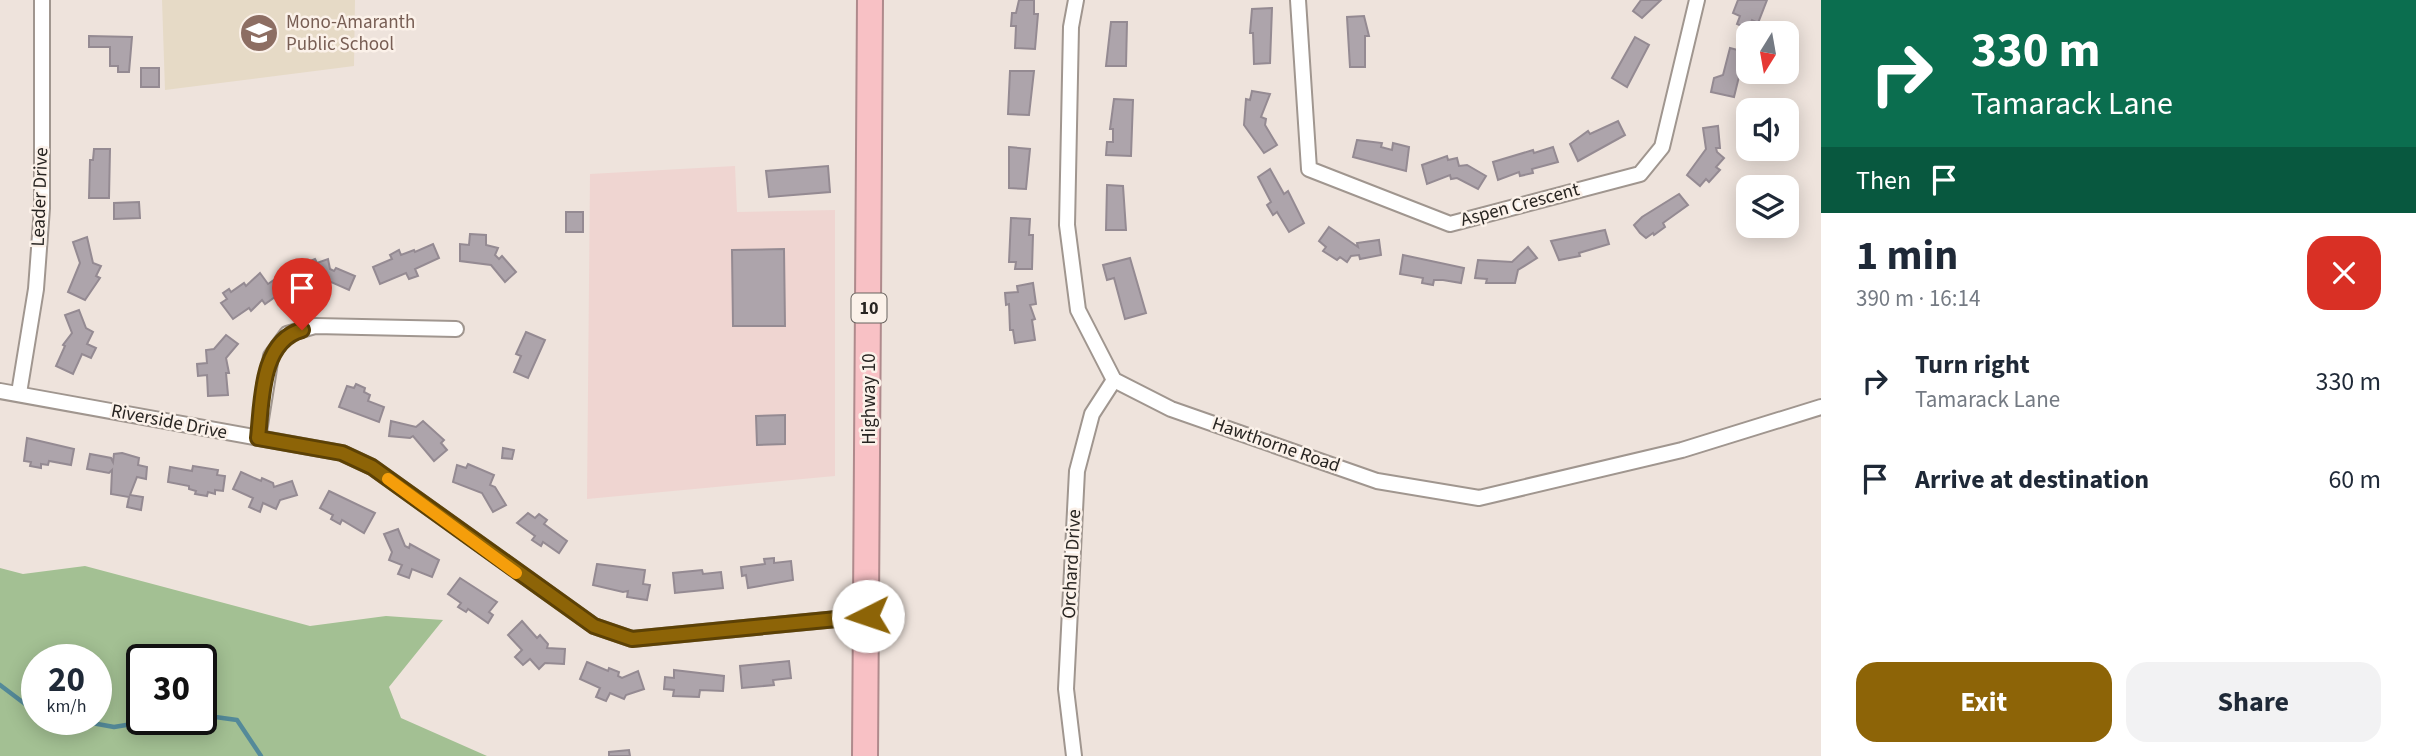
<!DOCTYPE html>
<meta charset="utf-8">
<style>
:root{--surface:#fff;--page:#f2f2f3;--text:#1f2937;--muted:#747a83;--accent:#8d6407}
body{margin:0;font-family:"Source Sans 3",sans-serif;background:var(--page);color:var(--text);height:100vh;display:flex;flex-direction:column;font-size:26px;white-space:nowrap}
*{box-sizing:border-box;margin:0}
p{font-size:23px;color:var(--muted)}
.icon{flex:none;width:38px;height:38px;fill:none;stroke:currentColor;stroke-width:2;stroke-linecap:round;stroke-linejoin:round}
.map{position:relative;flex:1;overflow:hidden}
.drawer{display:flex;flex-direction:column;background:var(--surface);width:595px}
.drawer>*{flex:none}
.banner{background:#0b6e4f;color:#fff;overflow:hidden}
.needle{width:46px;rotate:191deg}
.controls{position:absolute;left:1736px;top:21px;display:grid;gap:14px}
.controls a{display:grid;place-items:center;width:63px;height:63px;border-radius:14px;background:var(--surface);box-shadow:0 4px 18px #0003;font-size:35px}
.speed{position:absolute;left:21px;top:644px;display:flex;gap:14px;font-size:35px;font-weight:700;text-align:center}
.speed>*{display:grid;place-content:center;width:91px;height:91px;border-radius:50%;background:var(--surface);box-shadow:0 4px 18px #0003;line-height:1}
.speed small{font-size:18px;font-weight:400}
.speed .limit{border:4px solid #111;border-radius:10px;background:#fff;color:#111}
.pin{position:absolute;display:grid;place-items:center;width:60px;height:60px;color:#fff;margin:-72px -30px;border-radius:50% 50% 50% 0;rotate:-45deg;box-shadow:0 0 7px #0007}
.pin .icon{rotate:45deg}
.me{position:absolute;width:77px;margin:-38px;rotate:266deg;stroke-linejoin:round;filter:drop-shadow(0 0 5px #0008)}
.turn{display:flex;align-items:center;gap:24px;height:147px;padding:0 35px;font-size:32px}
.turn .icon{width:91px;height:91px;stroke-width:2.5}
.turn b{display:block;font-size:49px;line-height:60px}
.then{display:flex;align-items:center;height:66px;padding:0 35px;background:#0003;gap:14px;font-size:26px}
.round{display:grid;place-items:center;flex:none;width:74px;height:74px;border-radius:21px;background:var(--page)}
.head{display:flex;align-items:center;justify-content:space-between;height:119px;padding:0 35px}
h1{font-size:42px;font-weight:700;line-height:52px}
.primary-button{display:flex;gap:14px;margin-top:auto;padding:14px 35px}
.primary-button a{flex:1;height:80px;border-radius:21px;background:var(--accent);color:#fff;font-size:28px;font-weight:700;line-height:80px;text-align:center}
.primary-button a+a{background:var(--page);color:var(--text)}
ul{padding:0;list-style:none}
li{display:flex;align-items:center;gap:21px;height:98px;padding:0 35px}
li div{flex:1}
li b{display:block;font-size:26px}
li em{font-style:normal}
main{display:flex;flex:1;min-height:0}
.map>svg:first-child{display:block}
.industrial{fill:#efd5d1}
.education{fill:#e6dac6}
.green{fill:#a3c093;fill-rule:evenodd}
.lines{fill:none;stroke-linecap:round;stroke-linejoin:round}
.stream{stroke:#548a99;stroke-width:4.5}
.building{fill:#ada4ab;stroke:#948a92;stroke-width:2}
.street-casing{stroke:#a0968f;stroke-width:18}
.highway-casing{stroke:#af8a8c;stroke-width:28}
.street{stroke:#fff;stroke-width:14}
.highway{stroke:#f8c1c5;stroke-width:24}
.route-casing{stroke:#5c4105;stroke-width:18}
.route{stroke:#8d6407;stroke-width:12}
.slow{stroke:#f59e0b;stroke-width:12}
.labels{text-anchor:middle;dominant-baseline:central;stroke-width:5;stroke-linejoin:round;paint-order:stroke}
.shield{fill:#fbf1e9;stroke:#67625e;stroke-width:2}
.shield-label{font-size:18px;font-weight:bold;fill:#282522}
.education-label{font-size:19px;fill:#785e54;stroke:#fbf1e9;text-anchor:start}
.street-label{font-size:19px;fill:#282522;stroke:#fbf1e9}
</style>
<main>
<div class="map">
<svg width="1821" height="756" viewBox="0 0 1821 756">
<rect width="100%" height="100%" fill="#eee3dc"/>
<polygon class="industrial" points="735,166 737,212 835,210 835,476 587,499 590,174"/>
<polygon class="education" points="162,0 355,0 354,66 165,90"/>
<path class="green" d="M85,566L310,626L386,616L443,620L389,687L401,718L487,756H0V568L23,574ZM37,660H96V719H37ZM142,660H201V719H142Z"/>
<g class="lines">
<g class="stream">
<polyline points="0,685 37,713"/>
<polyline points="201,715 237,720 261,756"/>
<polyline points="70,719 114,727 163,719"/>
</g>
</g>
<g class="building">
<polygon points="1019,0 1034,0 1034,14 1038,14 1035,49 1015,48 1016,26 1011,26 1012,13 1016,13"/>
<polygon points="1641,0 1661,0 1642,18 1633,11"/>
<polygon points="1738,0 1767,0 1758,23 1752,20 1748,29 1737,24 1740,16 1733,13"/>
<polygon points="1272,8 1270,63 1254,64 1253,33 1250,33 1252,9"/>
<polygon points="1364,16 1369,36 1365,36 1365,67 1350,67 1347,17"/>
<polygon points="1111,22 1127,22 1126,66 1106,66"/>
<polygon points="89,36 132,37 129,72 118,72 118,66 110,66 110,47 89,47"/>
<polygon points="1635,37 1649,45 1627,87 1612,78"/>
<polygon points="1730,48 1745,52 1734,97 1711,92 1714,78 1723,75"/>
<rect x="141" y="68" width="18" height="19"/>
<polygon points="1010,71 1034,71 1029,115 1008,114"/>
<polygon points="1252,91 1270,94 1261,117 1266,119 1265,125 1277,145 1264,153 1244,125 1246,99 1250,100"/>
<polygon points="1114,99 1133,100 1131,156 1106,155 1107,142 1113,142 1113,129 1110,129"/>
<polygon points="1618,121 1625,135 1578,161 1570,144 1588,131 1590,134"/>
<polygon points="1718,126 1720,148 1716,148 1717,152 1724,158 1716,167 1720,170 1709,182 1706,179 1700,186 1687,175 1706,149 1703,128"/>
<polygon points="1357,140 1382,143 1381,147 1392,150 1393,143 1409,147 1406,171 1353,157"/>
<polygon points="1009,147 1030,149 1026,189 1009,188"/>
<polygon points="1553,147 1558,162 1532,169 1533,173 1520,176 1519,172 1498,180 1493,162 1533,150 1534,153"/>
<polygon points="94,149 110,149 109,198 89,198 90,160 93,160"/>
<polygon points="1447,156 1448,160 1457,158 1459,166 1467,165 1486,176 1478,189 1457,178 1451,179 1450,175 1427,184 1422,165"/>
<polygon points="828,166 830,192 769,197 766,171"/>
<polygon points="1270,169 1284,194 1288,191 1304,223 1289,232 1277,212 1273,215 1267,205 1271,202 1258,177"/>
<polygon points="1107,185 1123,186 1126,230 1106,230"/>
<polygon points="1679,194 1688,205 1663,223 1665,227 1654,235 1653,233 1646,238 1640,233 1634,225 1642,217"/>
<polygon points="139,202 140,218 114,219 114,203"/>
<rect x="566" y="212" width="17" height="20"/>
<polygon points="1011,218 1030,219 1029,235 1033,235 1032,269 1015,269 1016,262 1009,262"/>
<polygon points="1329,227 1358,247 1357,243 1379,240 1381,255 1360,259 1359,255 1351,256 1347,262 1340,257 1337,260 1323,251 1326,247 1319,241"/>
<polygon points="1605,230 1609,244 1579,253 1580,256 1559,260 1551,241"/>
<polygon points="470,234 486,235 486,245 498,248 495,255 499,259 502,256 516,272 505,282 491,265 460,261 460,244 469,245"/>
<polygon points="87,237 93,263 101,266 96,276 100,278 85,300 68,292 80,263 73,242"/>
<polygon points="433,244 439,258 415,269 418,276 409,279 406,273 380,284 373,267 392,259 390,255 399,250 401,255 414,250 415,252"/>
<polygon points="1528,247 1537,258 1518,270 1515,283 1486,283 1487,279 1475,278 1478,260 1512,262"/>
<polygon points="784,249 785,326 733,326 732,250"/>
<polygon points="1403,255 1464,268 1461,283 1443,280 1434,280 1433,285 1422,283 1423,278 1400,274"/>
<polygon points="1130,258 1146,313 1125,319 1114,278 1107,280 1103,265"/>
<polygon points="315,259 317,263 328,259 330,269 334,271 336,268 355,276 349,290 329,281 322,283 320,278 299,289 292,273 302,269 300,265"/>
<polygon points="260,273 268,284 274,280 282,292 265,304 262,300 251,311 249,308 233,319 221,303 227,299 223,293 229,289 231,292 244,283 246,286"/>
<polygon points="1033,283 1036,304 1030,305 1035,319 1032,320 1035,340 1015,343 1013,330 1010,330 1009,304 1006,305 1005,293 1018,292 1017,286"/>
<polygon points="79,310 86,328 93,332 87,344 96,348 91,358 82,354 73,374 56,366 65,346 63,345 72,333 65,315"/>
<polygon points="526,332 545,340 528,378 514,372 521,356 516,354"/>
<polygon points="226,335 238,344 226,358 229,373 226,373 228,395 208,396 207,375 198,376 197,364 207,363 206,350 214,349"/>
<polygon points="356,384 365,388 364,392 370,395 368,401 384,407 379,422 339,407 347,386 354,388"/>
<polygon points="785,415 785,444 757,445 756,416"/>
<polygon points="391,421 416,427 423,421 444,440 441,443 447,450 434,461 413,436 410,438 389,436"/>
<polygon points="27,438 74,449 71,465 49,461 48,465 41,464 41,468 30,466 31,462 24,461"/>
<polygon points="503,448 514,450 512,459 502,458"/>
<polygon points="122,453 139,458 138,465 147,467 146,479 137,477 130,495 143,497 141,510 127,507 129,497 111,494 112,470 109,473 87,469 90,454 111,458 113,462 114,454"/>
<polygon points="468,464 494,475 490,485 495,487 506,505 493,512 482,493 453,482 457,465 466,468"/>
<polygon points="193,466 218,470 217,475 225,476 223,491 215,490 215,494 208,492 207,496 195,494 196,491 189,489 189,486 168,482 170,467 192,471"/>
<polygon points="241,472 261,481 262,478 273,483 274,487 292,481 297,495 280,500 276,509 263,503 260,512 249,507 253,498 233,489"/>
<polygon points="329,491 375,513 364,533 342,520 340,524 331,519 333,515 320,508"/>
<polygon points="528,513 535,518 539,514 547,520 544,524 567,541 559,553 543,542 541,546 532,540 535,536 517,523"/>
<polygon points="398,529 405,546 409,548 410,544 439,560 432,577 412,569 409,578 398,574 402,565 389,560 392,552 384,534"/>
<polygon points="774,558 774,563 791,561 793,580 748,588 746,575 742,576 741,567 765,564 764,559"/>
<polygon points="597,564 645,570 643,584 650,585 647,600 627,597 628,591 623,592 593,585"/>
<polygon points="702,570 703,574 721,572 723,588 675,593 673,573"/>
<polygon points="460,578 497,602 489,612 493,615 488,623 468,609 466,612 458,607 461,603 448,594"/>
<polygon points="522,621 537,638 540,635 548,644 547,648 565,649 564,664 545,663 539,669 530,659 523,665 515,657 522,650 508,635"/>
<polygon points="789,661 791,678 773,680 774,685 742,688 740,666"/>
<polygon points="587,662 608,671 609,668 619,672 618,676 622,678 638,671 644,689 626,695 624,699 610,693 606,701 596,697 600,688 580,679"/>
<polygon points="674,670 724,676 723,691 700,690 699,697 673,696 674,690 664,689 665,677 674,678"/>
<polygon points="629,750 630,756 609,756 609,752"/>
</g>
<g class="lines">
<defs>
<g id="street">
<polyline points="1076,0 1071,27 1067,225 1078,310 1114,380 1171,409 1377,481 1479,498 1682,450 1821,407"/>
<polyline points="1298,0 1309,169 1450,224 1640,174 1662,147 1697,0"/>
<polyline points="0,391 342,453 372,467 594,626 632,639 868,616"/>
<polyline points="19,393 36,289 42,208 42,0"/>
<polyline points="258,438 271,356 287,334 315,326 456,329"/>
<polyline points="1074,756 1066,689 1077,471 1092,414 1114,380"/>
</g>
<polyline id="highway" points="865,756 870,0"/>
</defs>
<use href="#street" class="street-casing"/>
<use href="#highway" class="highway-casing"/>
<use href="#street" class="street"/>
<use href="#highway" class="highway"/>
</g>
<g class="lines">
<defs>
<path id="route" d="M302,330C260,341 262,403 258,438L342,453L372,467L594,626L632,639L868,616"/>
</defs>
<use href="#route" class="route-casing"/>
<use href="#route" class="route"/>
<polyline class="slow" points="388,479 516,573"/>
</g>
<defs>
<symbol id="school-disc" viewBox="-11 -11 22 22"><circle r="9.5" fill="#8d6e63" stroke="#fbf1e9"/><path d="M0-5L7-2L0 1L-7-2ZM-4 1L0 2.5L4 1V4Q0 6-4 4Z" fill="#fff"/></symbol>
</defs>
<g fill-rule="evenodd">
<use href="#school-disc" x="237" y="11" width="44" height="44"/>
</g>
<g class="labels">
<rect class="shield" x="851.5" y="293.5" width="35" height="29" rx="5"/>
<g class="shield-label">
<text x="869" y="308">10</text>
</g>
<g class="education-label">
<text x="286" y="22">Mono-Amaranth<tspan x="286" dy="22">Public School</tspan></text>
</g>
<g class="street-label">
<text transform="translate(40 197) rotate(-88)">Leader Drive</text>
<text transform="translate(1520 205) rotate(-15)">Aspen Crescent</text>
<text transform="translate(869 399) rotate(-90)">Highway 10</text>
<text transform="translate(169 422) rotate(11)">Riverside Drive</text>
<text transform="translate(1276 445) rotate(19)">Hawthorne Road</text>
<text transform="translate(1072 564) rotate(-87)">Orchard Drive</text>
</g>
</g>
</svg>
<div class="controls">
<a><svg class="needle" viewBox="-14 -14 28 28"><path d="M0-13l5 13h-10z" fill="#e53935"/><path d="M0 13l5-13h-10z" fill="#747a83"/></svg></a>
<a><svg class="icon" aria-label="sound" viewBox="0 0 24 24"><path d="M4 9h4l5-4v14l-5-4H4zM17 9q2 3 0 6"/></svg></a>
<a><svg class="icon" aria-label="layers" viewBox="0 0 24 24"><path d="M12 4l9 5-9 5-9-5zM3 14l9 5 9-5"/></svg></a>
</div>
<div class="speed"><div>20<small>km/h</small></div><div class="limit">30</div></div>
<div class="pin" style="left:302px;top:330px;background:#d93025"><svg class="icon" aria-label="arrive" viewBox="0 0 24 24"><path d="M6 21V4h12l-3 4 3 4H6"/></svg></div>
<svg class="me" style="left:868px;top:616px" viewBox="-20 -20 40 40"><circle r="19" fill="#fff"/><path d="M0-13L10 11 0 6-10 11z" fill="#8d6407"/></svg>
</div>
<section class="drawer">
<div class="banner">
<div class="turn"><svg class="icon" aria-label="right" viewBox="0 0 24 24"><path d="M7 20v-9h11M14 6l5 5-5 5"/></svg><div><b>330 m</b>Tamarack Lane</div></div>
<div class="then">Then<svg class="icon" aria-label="arrive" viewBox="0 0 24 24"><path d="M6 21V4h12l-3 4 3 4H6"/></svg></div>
</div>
<div class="head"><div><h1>1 min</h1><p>390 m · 16:14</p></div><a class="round" style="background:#d93025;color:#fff"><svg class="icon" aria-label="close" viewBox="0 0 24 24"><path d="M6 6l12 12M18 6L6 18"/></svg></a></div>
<ul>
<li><svg class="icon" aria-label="right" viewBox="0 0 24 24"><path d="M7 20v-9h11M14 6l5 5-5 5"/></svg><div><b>Turn right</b><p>Tamarack Lane</p></div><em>330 m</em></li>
<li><svg class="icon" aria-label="arrive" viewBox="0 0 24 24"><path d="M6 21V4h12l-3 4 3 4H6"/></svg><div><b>Arrive at destination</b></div><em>60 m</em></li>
</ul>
<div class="primary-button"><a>Exit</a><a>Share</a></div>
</section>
</main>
